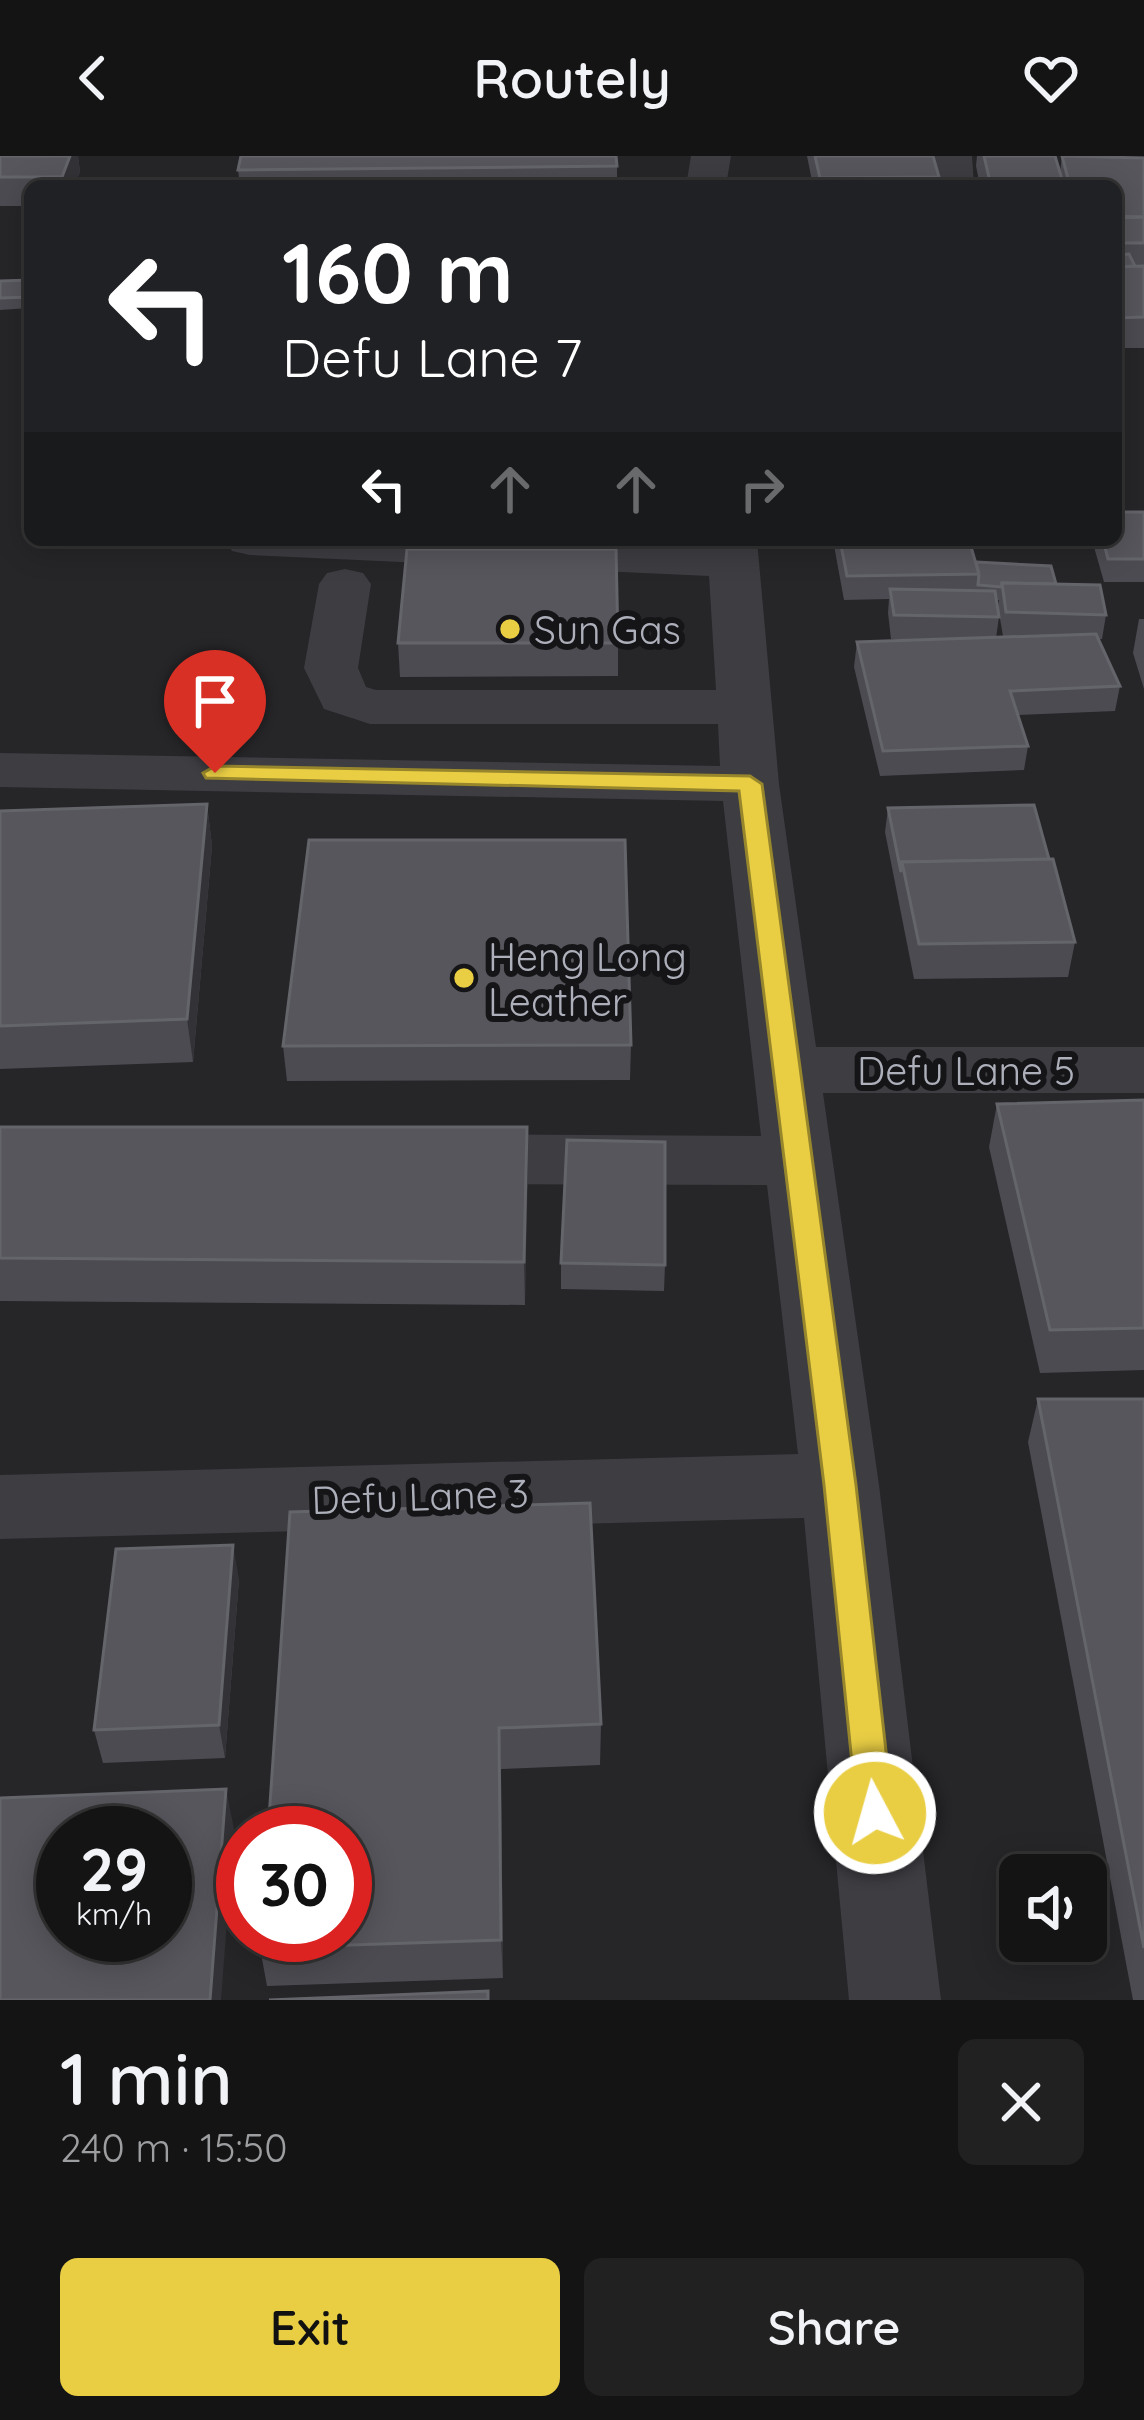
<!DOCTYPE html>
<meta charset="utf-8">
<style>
:root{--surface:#141415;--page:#212122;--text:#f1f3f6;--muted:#9d9ea0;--line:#333334;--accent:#e9ce44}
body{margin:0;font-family:Quicksand,sans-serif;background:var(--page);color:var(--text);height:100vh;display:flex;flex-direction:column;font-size:45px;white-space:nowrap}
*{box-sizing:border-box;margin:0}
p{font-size:39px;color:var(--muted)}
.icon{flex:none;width:66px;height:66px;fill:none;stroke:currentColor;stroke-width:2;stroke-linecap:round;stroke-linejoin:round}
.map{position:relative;height:1844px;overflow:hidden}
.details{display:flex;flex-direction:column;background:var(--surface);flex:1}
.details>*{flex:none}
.hud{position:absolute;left:24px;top:24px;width:1098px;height:366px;border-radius:18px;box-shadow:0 6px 30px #0003,0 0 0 3px var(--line);background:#202124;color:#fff;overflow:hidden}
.controls{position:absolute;left:999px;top:1698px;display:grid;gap:24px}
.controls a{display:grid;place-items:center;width:108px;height:108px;border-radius:18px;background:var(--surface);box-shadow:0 6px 30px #0003,0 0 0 3px var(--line);font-size:60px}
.speed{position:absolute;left:36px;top:1650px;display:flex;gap:24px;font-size:60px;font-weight:700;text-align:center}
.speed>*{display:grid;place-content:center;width:156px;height:156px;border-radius:50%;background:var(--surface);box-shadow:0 6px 30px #0003,0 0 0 3px var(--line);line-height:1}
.speed small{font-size:30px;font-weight:400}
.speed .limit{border:18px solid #d22;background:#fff;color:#111}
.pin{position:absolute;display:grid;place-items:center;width:102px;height:102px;color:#fff;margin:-123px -51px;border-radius:50% 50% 50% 0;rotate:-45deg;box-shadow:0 0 12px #0007}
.pin .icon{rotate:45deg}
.me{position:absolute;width:132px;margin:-66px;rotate:354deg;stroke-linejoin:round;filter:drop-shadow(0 0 9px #0008)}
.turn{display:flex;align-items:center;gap:42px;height:252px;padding:0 60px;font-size:54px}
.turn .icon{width:156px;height:156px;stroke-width:2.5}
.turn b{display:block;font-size:84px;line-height:102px}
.lanes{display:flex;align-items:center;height:114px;padding:0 60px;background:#0003;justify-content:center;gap:60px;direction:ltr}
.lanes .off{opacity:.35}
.round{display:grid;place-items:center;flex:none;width:126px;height:126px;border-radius:18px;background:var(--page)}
.head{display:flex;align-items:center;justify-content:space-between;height:204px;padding:0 60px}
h1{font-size:72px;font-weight:600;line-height:90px}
.primary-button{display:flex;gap:24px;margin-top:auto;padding:24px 60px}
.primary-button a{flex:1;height:138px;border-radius:18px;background:var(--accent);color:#111;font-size:48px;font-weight:600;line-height:138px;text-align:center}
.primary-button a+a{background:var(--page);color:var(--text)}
header{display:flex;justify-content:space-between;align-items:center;height:156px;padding:0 60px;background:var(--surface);font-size:54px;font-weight:600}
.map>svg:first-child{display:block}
.built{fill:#262629;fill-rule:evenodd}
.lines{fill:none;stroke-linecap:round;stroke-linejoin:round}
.minor{fill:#3d3d42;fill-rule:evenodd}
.wall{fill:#4b4b51;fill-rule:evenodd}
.shaded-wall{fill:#333337}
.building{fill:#56565c;stroke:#64646b;stroke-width:3;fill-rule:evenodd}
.route{fill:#e9ce44;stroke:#97862c;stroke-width:3}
.poi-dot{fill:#e9ce44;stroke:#151517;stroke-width:4.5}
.labels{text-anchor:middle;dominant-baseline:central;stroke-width:12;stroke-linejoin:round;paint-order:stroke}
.poi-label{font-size:39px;fill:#adafba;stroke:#151517;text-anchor:start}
.street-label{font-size:39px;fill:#adafba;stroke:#151517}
</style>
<header><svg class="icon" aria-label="back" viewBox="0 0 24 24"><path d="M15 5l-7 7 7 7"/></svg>Routely<svg class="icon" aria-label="heart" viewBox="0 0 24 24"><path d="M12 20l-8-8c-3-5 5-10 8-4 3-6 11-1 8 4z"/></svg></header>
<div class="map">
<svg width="1144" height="1844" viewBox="0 0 1144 1844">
<rect width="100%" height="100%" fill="#1a1a1c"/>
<path class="built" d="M0,0H1144V1844H0ZM30,30H1116V384H30ZM63,1677H165V1779H63ZM243,1677H345V1779H243ZM1020,1719H1086V1785H1020Z"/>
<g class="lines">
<g class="minor">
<polygon points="691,0 731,0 726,30 686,30"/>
<polygon points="932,0 972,0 974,30 934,30"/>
<polygon points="225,384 707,390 707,384 757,384 779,628 816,891 1144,891 1144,937 823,937 879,1329 941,1844 849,1844 804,1362 0,1383 0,1319 798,1298 767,1029 436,1028 412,1020 402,1003 412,986 436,978 761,980 723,645 0,631 0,597 720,610 718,568 370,568 324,553 304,512 319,428 327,417 345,413 363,417 371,428 358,512 366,531 376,534 716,534 709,420 250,399 232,395"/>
</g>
</g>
<g class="wall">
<polygon points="0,0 78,0 80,16 74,30 30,30 30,50 0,50"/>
<polygon points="807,0 933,0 939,21 938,30 813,30"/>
<polygon points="977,0 1055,0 1060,16 1062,0 1144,2 1144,192 1116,192 1116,30 980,30 976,10"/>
<polygon points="617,10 617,30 240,30 238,14"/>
<polygon points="30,124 30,152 0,154 0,125"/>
<polygon points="1144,356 1144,426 1104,426 1092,384 1116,384"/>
<path d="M833,384H969L976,406L1056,428L1106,459L1102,483H1099L1120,530L1115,555L1018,559L1028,590L1024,614L880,620L854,511L857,486L930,484L891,483L888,457L889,443L844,444ZM996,444H999L998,451L1003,480L1021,481L996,482L999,461Z"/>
<polygon points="1139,463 1144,463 1144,533 1133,497"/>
<polygon points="398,487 618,487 618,520 400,521"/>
<polygon points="207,648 212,690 193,906 0,913 0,655"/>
<polygon points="888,652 1049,703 1075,786 1068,821 914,823 885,676"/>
<polygon points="631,889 630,924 287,925 283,890"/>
<polygon points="1144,944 1144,1214 1040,1217 989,991 997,948"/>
<polygon points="0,971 527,971 525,1149 0,1145"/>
<polygon points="561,1107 665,1109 664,1135 561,1133"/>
<polygon points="1038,1243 1144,1243 1144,1844 1133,1844 1028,1286"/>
<polygon points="590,1347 601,1568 600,1609 501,1613 503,1822 267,1830 260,1792"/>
<polygon points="239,1423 225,1602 103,1607 94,1574"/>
</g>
<g class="shaded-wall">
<polygon points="70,0 78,0 80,16 74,30 63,30 62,21"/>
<polygon points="207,648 212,690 193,906 187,863"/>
<polygon points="527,971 528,1014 525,1149 524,1106"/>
<polygon points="233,1389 239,1423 225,1602 219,1569"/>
<polygon points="499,1572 501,1613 503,1822 501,1784"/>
<polygon points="226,1633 234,1673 221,1844 210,1844"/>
</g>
<g class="building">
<polygon points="0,0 70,0 62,21 0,21"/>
<polygon points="241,0 616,0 617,10 238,14"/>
<polygon points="815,0 933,0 939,21 820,22"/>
<polygon points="984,0 1055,0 1064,30 991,30"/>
<polygon points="1062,0 1144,2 1144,61 1116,60 1116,30 1070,30"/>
<polygon points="1144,61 1144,87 1116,87 1116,62"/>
<polygon points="1129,98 1135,110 1116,111 1116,99"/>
<polygon points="1144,110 1144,161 1116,162 1116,111"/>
<polygon points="30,124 30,141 0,142 0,125"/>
<polygon points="1116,356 1144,356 1144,403 1108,403 1103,384 1116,384"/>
<polygon points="840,384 969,384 979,418 847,420"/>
<polygon points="407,393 616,393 618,487 398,487"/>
<polygon points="976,406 1051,410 1056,428 1002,427 1001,431 978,429 979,418"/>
<polygon points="1002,427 1100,429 1106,459 1006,456"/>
<polygon points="890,433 995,435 999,461 894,459"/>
<polygon points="1096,478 1120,530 1010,535 1028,590 883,595 857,486"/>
<polygon points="207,648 187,863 0,870 0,655"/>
<polygon points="1034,649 1049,703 902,706 901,716 888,652"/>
<polygon points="309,684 625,684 631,889 283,890"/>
<polygon points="1053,703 1075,786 919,788 902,706"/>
<polygon points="1144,944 1144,1172 1050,1174 997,948"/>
<polygon points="0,971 527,971 524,1106 0,1102"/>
<polygon points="567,984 665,986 665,1109 561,1107"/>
<polygon points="1038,1243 1144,1243 1144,1792"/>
<polygon points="590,1347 601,1568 499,1572 501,1784 260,1792 261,1779 345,1779 345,1677 268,1677 290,1356"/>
<polygon points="233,1389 219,1569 94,1574 116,1393"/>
<path d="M226,1633L210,1844H0V1642ZM63,1677H165V1779H63Z"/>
<polygon points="488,1835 488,1844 269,1844"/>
</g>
<polygon class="route" points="215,610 750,620 762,628 856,1329 893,1657 888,1668 875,1673 862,1668 857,1657 824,1329 739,635 206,622 203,617"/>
<g class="poi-dot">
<circle cx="510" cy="473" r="12"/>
<circle cx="464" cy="822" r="12"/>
</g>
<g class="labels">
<g class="poi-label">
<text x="534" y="473">Sun Gas</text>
<text x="488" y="800">Heng Long<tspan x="488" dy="45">Leather</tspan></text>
</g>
<g class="street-label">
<text x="966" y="914">Defu Lane 5</text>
<text transform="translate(420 1340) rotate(-2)">Defu Lane 3</text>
</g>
</g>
</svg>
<div class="controls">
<a><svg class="icon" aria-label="sound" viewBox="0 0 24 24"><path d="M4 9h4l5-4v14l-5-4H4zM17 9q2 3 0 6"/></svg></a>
</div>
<div class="speed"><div>29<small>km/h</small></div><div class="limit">30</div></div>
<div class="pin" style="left:215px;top:617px;background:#d93025"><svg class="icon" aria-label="arrive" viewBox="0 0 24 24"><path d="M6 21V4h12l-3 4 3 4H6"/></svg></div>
<svg class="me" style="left:875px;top:1657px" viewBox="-20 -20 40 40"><circle r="17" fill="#e9ce44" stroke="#fff" stroke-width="3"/><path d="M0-11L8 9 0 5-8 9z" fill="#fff"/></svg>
<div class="hud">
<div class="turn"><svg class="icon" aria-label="left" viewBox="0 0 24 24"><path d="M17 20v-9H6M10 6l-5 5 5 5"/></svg><div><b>160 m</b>Defu Lane 7</div></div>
<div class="lanes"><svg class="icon" aria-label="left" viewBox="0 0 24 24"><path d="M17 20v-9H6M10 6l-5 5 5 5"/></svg><svg class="icon off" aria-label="ahead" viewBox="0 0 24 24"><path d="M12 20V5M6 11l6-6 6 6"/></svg><svg class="icon off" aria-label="ahead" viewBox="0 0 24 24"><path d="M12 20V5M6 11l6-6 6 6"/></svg><svg class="icon off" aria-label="right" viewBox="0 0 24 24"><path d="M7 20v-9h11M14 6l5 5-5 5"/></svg></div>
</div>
</div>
<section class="details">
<div class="head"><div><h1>1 min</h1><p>240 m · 15:50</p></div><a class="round"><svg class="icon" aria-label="close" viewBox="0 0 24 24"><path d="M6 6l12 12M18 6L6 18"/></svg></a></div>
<div class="primary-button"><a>Exit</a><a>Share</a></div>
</section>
